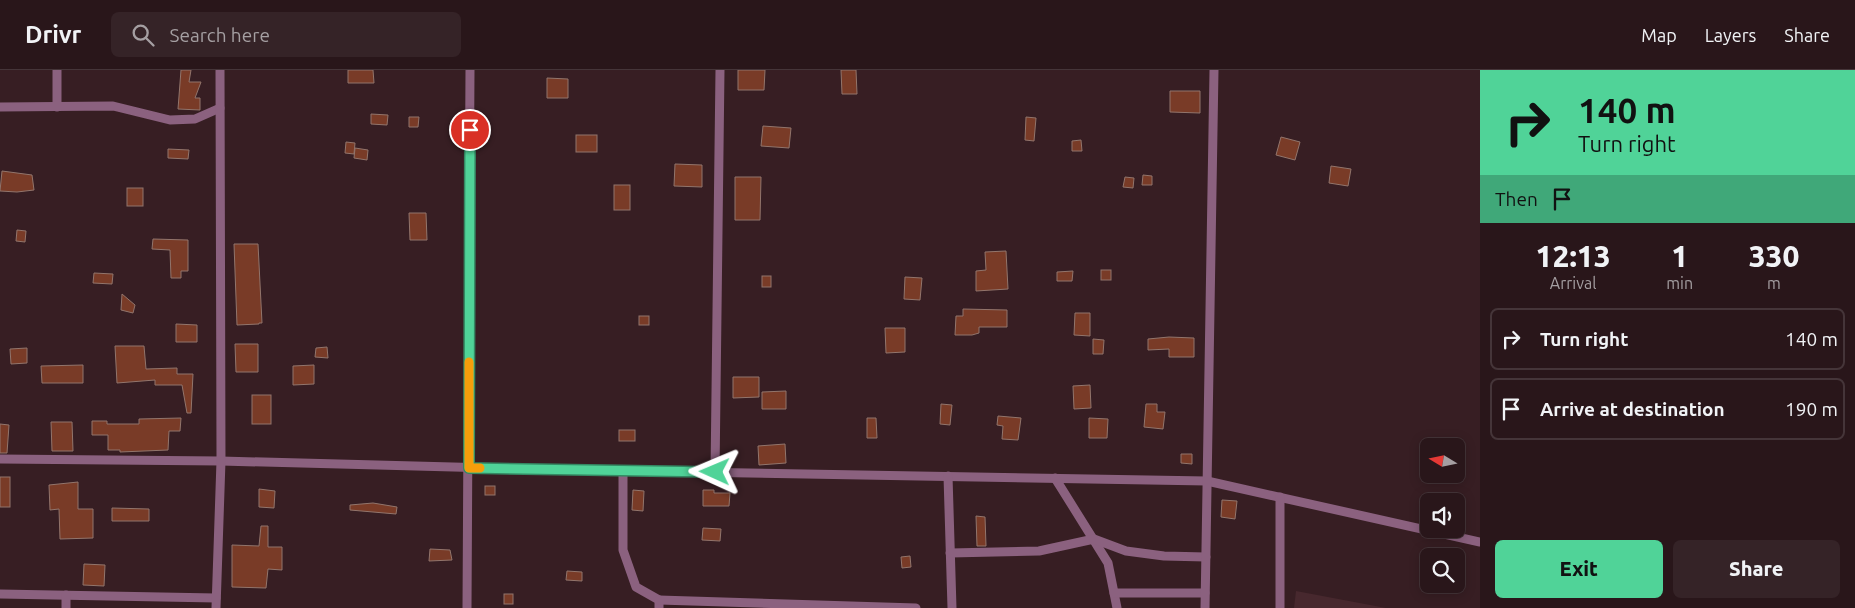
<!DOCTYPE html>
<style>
:root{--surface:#29161a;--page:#352327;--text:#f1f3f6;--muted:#a59fa2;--line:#453539;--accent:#50d398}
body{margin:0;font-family:Ubuntu,sans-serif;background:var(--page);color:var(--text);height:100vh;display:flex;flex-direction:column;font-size:19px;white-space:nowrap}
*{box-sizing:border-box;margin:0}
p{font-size:16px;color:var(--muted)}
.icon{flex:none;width:28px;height:28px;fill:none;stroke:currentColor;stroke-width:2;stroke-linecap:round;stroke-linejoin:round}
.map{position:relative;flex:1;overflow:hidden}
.panel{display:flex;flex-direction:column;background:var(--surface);width:375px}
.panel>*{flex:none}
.hud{background:#50d398;color:#111;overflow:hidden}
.needle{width:32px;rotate:280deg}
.tools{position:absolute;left:1420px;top:368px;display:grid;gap:10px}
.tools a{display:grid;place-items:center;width:45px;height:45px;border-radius:8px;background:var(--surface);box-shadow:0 2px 12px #0003,0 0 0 1px var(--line);font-size:25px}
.pin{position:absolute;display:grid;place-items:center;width:42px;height:42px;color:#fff;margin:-21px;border:2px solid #fff;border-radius:50%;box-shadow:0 1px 5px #0007}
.me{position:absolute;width:55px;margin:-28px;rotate:271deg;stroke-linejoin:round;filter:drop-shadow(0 0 4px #0008)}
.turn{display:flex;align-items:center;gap:18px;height:105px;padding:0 15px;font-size:22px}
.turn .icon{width:65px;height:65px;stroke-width:2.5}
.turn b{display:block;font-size:35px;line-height:42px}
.then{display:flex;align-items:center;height:48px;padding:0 15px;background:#0003;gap:10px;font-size:19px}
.eta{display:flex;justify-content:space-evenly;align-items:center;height:85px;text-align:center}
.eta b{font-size:30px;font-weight:800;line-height:35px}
.primary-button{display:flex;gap:10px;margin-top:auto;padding:10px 15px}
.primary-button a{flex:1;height:58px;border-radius:8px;background:var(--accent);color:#111;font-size:20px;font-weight:800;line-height:58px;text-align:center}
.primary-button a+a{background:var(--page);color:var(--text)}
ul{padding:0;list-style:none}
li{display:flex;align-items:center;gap:15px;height:62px;margin:0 10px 8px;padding:0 5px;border:2px solid var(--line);border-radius:8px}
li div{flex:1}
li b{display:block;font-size:19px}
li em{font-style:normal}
header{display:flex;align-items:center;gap:30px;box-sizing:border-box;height:70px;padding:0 25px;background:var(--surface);border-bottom:1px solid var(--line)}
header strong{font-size:24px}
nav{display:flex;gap:28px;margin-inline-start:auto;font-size:18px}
.search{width:350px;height:45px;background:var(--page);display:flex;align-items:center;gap:12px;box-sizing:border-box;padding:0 18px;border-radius:8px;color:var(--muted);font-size:19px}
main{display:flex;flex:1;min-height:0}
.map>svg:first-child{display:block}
.built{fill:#47282e}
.building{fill:#793b27;stroke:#92756c}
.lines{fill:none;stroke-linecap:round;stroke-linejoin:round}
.minor{stroke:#8b617f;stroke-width:9}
.route-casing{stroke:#348963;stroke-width:12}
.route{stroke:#50d398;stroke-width:9}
.slow{stroke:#f59e0b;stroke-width:9}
</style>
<header>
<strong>Drivr</strong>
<div class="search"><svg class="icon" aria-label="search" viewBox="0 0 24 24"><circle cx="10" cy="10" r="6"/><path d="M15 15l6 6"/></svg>Search here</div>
<nav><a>Map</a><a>Layers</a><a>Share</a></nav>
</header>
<main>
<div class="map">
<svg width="1480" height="538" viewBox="0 0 1480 538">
<rect width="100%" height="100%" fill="#371e23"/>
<polygon class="built" points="1296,521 1386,538 1294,538"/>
<g class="building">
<polygon points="181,0 191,0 189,12 201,12 195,28 200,28 200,40 178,39"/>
<polygon points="348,0 373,0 374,13 348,13"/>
<polygon points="738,0 765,0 764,20 738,20"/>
<polygon points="841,0 856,0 857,24 842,24"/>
<polygon points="547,8 568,9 568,28 547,28"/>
<polygon points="1170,21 1200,21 1200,43 1170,42"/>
<polygon points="371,44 388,45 387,55 371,54"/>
<polygon points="409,47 419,47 418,57 409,57"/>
<polygon points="1026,47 1036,48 1034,71 1025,70"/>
<polygon points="763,56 791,58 789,78 761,76"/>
<rect x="576" y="65" width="21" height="17"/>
<polygon points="1281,67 1300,72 1295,90 1276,85"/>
<polygon points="1081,70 1082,81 1072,81 1072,71"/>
<polygon points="346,72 355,73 354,84 345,83"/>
<polygon points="355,78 368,80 367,90 354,88"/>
<polygon points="168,79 189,80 188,89 168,88"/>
<polygon points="675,94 702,95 702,117 674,116"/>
<polygon points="1331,96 1351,99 1348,116 1329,113"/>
<polygon points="2,101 32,105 34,120 17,122 0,121"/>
<polygon points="1143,105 1152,106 1152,115 1142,115"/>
<polygon points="735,107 761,107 760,150 735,150"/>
<polygon points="1125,107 1134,108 1133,118 1123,117"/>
<rect x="614" y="115" width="16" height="25"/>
<rect x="127" y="118" width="16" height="18"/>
<polygon points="409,143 426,143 427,170 410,170"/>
<polygon points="17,160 26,161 25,172 16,171"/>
<polygon points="153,169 188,170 188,201 181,201 181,208 171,208 170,180 152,179"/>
<polygon points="234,174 258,174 262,253 259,253 259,254 237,255"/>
<polygon points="1006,181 1008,219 976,221 976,201 986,200 985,182"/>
<rect x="1101" y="200" width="10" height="10"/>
<polygon points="1073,201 1072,211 1057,211 1057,202"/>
<polygon points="94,203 113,204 112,214 93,213"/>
<rect x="762" y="206" width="9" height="11"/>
<polygon points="905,207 922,208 920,230 904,229"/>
<polygon points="122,224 135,235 133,243 121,240"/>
<polygon points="963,239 1007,240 1007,257 979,257 979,263 972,265 955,265 956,246 963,246"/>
<polygon points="1075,243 1090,243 1090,266 1074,265"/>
<rect x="639" y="246" width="10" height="9"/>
<polygon points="176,254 197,255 197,272 176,272"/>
<polygon points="885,258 905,258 905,282 886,283"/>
<polygon points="1169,267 1194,268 1194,287 1169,287 1169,279 1148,280 1148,269"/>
<polygon points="1093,269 1104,270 1103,284 1093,284"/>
<polygon points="235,274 258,274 258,302 236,302"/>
<polygon points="115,276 144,276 146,299 177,298 177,304 193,304 191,343 187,343 182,315 155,315 155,310 117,313"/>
<polygon points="327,277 328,288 315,287 316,278"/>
<polygon points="27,278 27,293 11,294 10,279"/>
<polygon points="83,295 83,313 42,313 41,296"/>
<polygon points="314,295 314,314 293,315 293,296"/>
<polygon points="733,307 759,307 759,327 733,328"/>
<polygon points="1090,315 1091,338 1074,339 1073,316"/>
<polygon points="786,321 786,339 762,339 762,322"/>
<rect x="252" y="325" width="19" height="29"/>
<polygon points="941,334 952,335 950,355 940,354"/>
<polygon points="1146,334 1157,334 1157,342 1165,342 1163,359 1144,357"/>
<polygon points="998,346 1021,348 1018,370 1002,369 1003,356 997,355"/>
<polygon points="181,348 180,361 169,361 168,380 120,382 120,380 108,380 108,365 92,365 92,351 107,351 107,354 139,354 139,349"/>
<polygon points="867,348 876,348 877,368 867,368"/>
<polygon points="1089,348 1108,349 1107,368 1089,368"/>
<polygon points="51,352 72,352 73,381 52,381"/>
<polygon points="0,354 9,355 7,383 0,383"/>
<rect x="619" y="360" width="16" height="11"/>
<polygon points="785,374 786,393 759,395 758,376"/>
<polygon points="1181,384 1192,384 1192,394 1181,393"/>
<rect x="0" y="407" width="10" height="30"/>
<polygon points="78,412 78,439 93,439 93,468 60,469 59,439 50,440 49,415"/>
<rect x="485" y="416" width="10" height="9"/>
<polygon points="259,419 275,421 274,438 259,437"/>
<polygon points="633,420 644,421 643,441 632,440"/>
<polygon points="703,420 714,420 714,423 730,423 729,436 703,436"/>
<polygon points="1222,430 1237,431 1235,449 1221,447"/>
<polygon points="373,433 397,437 396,444 350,440 350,435"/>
<polygon points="112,438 149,439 149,451 112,451"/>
<polygon points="976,446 985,447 986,476 977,476"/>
<polygon points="261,456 268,456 268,477 282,477 282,500 268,499 266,518 232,517 232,475 259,476"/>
<polygon points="703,458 721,459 720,471 702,470"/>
<polygon points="430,479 450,480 452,490 429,491"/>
<polygon points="910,486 911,497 902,498 901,487"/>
<polygon points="84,494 105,495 104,516 83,515"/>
<polygon points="567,501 582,502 582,511 566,510"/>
<rect x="504" y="524" width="9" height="10"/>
</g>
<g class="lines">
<g class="minor">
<polyline points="57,0 57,37"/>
<polyline points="0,37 113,36 170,50 195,49 220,38"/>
<polyline points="0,389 221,391 570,400 1207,411 1480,472"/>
<polyline points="623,401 623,480 636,517 659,530 659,538"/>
<polyline points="715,403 720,0"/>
<polyline points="948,406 952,538"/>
<polyline points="1055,408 1108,493 1117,538"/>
<polyline points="950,483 1039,481 1094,469 1126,481 1164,486 1206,487"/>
<polyline points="1114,523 1205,523"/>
<polyline points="0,524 216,528"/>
<polyline points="659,530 916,538"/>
<polyline points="66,538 66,525"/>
<polyline points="216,538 221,391 220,0"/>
<polyline points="467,538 470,0"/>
<polyline points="1205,538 1214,0"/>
<polyline points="1280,538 1280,427"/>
</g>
</g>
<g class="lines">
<defs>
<polyline id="route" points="470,60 469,398 715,402"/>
</defs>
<use href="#route" class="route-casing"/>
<use href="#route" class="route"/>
<polyline class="slow" points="469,292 469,398 480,398"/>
</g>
</svg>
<div class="tools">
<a><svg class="needle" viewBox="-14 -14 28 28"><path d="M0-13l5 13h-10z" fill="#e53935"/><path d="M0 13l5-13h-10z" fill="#a59fa2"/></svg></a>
<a><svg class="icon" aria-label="sound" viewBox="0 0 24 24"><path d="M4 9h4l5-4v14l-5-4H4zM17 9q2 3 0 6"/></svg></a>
<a><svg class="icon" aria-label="search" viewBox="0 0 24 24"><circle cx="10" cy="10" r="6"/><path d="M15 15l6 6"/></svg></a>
</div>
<div class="pin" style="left:470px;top:60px;background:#d93025"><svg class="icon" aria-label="arrive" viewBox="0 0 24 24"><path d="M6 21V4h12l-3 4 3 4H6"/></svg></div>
<svg class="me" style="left:715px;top:402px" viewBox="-20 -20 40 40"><path d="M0-17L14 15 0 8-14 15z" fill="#50d398" stroke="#fff" stroke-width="4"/></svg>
</div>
<section class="panel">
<div class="hud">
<div class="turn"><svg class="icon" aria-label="right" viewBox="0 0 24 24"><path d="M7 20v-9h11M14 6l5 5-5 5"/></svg><div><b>140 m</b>Turn right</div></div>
<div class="then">Then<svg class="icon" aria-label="arrive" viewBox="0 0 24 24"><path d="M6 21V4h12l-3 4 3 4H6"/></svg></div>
</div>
<div class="eta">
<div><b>12:13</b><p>Arrival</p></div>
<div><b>1</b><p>min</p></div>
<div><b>330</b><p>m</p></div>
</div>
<ul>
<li><svg class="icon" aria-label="right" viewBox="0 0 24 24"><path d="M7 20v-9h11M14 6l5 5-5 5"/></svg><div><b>Turn right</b></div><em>140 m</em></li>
<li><svg class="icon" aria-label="arrive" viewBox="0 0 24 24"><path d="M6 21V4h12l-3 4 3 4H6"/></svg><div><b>Arrive at destination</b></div><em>190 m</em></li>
</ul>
<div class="primary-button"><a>Exit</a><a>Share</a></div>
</section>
</main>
